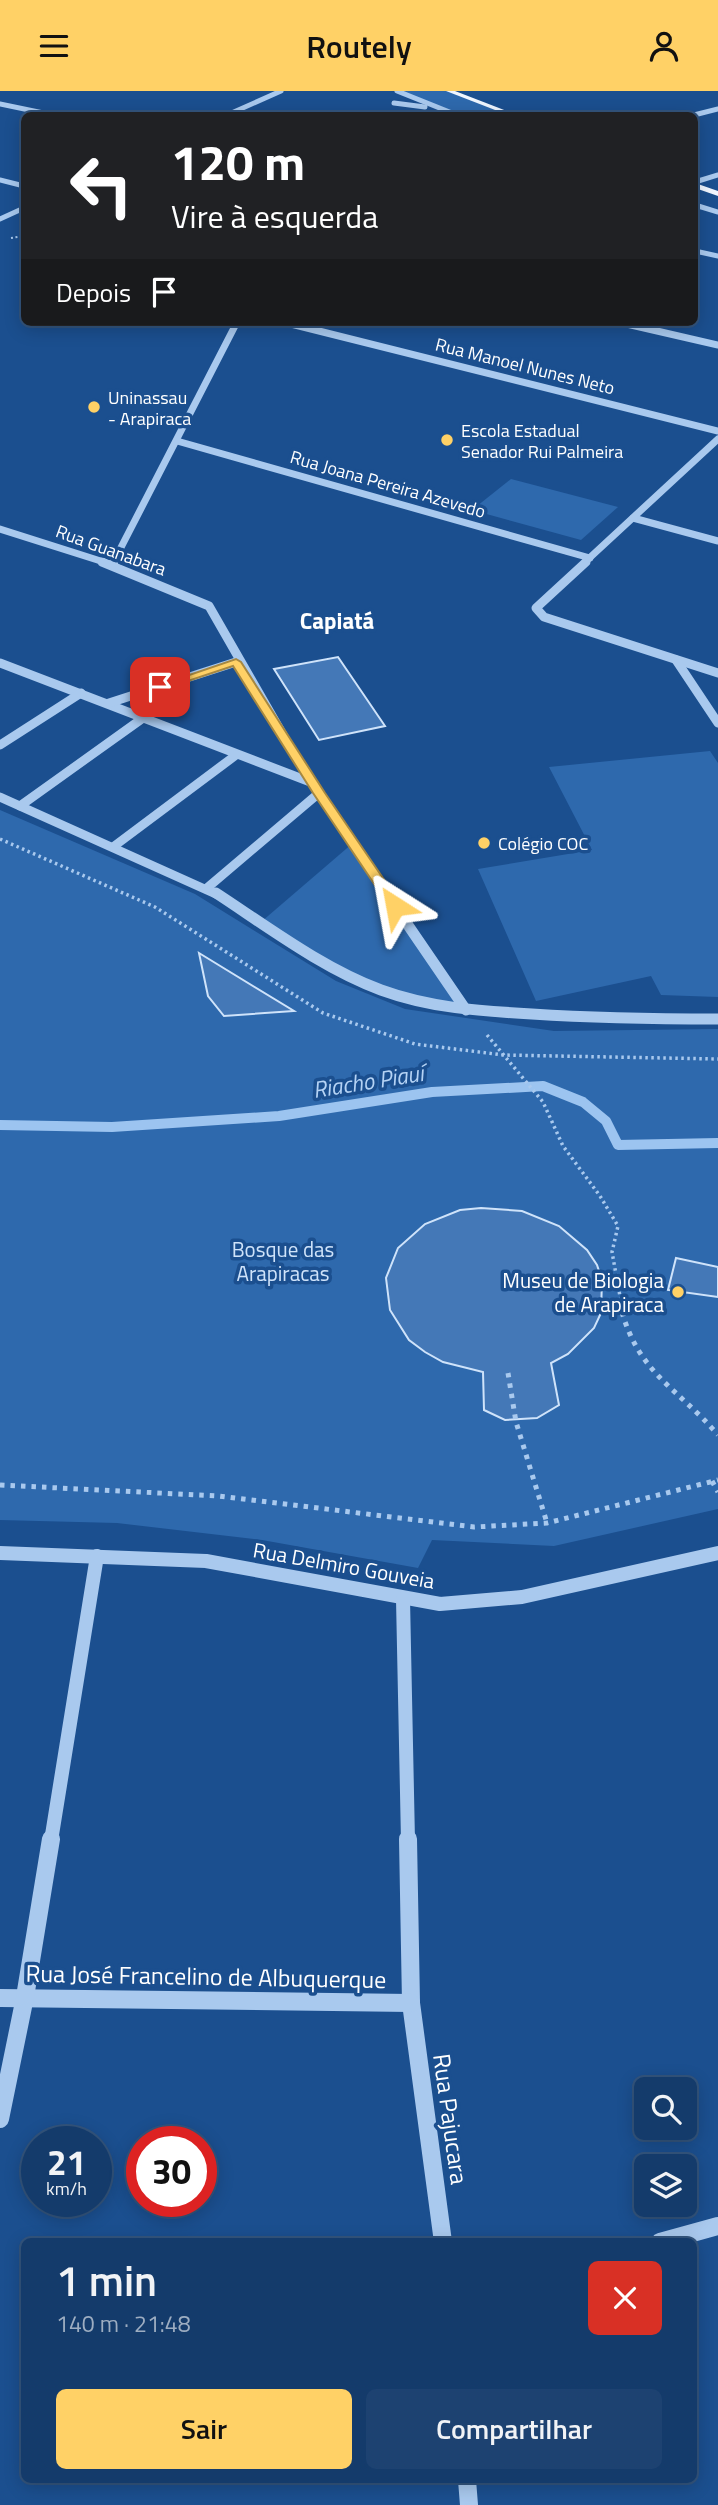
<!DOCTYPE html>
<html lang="pt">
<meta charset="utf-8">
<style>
:root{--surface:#143b6b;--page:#1d4271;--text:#f1f3f6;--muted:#9dadc1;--line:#33557e;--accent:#ffd166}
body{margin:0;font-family:"Titillium Web",sans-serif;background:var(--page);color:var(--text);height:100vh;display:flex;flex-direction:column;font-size:26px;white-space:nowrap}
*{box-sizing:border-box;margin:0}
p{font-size:23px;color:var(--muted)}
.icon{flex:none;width:38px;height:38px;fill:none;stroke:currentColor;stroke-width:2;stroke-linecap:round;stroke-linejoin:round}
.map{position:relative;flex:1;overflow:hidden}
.side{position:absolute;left:21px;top:2147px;width:676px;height:245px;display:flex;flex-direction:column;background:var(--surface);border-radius:10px;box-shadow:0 4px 18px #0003,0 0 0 2px var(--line)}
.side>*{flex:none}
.hud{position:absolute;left:21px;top:21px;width:677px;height:214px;border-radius:10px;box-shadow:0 4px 18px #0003,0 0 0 2px var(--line);background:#202124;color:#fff;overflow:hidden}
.controls{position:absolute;left:634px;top:1986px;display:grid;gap:14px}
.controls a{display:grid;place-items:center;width:63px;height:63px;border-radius:10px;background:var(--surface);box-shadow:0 4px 18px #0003,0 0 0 2px var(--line);font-size:35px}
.speed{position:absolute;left:21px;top:2035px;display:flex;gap:14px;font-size:35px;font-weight:700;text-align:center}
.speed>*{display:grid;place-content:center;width:91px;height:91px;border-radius:50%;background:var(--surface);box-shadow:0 4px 18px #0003,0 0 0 2px var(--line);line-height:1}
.speed small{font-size:18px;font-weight:400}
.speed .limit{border:10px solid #d22;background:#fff;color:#111}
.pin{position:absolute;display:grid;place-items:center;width:60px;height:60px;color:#fff;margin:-30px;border-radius:14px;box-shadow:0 4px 10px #0006}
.me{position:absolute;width:77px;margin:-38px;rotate:326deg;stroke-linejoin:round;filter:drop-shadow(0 0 5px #0008)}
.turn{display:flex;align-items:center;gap:24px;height:147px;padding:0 35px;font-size:32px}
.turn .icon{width:91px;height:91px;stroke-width:2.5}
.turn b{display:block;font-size:49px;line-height:60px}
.then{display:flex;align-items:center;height:66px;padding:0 35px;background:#0003;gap:14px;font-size:26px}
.round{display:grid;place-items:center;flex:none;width:74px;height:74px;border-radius:10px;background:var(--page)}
.summary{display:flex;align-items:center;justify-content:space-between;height:119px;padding:0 35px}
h1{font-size:42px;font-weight:600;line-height:52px}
.cta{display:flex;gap:14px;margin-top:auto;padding:14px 35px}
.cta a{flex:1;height:80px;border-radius:10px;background:var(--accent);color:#111;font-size:28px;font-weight:600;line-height:80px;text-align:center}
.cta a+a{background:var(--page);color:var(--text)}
header{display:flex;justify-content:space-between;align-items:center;height:91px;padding:0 35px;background:var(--accent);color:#111;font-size:32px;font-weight:600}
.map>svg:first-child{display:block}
.green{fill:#2e69ad}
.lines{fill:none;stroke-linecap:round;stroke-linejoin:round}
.stream{stroke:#9cc4f0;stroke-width:10}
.building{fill:#4478b7;stroke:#cfe3fa;stroke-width:2}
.path-far2{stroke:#a9c9ee;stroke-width:2;stroke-dasharray:2 2.5;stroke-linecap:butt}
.path-far1{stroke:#a9c9ee;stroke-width:3.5;stroke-dasharray:2.5 3.5;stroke-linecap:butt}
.path{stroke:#a9c9ee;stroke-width:5;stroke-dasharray:4.5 6;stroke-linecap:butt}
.minor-far5{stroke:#a9c9ee;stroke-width:5}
.minor-far4{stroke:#a9c9ee;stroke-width:7}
.minor-far3{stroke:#a9c9ee;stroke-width:9}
.minor-far2{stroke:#a9c9ee;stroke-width:11}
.minor-far1{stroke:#a9c9ee;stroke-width:14}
.minor{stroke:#a9c9ee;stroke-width:18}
.major{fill:#f0f6ff;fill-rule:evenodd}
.route{fill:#ffd166;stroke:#a68842;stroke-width:2}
.poi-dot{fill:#ffd166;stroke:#1b4f8f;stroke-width:2.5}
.labels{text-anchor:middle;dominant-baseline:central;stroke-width:7;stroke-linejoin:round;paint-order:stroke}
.far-street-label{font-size:18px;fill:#fff;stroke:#1b4f8f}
.far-poi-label{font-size:18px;fill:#fff;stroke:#1b4f8f;text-anchor:start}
.park-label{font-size:21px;fill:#cfe3fa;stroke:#1b4f8f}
.poi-label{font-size:21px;fill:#fff;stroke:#1b4f8f;text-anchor:end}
.street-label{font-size:21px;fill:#fff;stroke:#1b4f8f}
.far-district-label{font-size:23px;font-weight:bold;fill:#fff;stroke:#1b4f8f}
.water-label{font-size:23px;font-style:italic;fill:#b5d3f5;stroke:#1b4f8f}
.near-street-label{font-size:24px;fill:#fff;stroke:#1b4f8f}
</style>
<header><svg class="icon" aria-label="menu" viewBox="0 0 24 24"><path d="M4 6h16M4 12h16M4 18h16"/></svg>Routely<svg class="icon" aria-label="person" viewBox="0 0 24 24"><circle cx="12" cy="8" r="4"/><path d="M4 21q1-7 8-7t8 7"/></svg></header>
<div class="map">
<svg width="718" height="2414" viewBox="0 0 718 2414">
<rect width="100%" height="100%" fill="#1b4f8f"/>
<g class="green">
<polygon points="397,0 449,0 513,24 457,24"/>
<polygon points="511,388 618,416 581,449 472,419"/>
<polygon points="710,660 718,672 718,906 661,904 651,885 536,910 478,778 592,759 549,676"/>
<polygon points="0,719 195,803 336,890 405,918 554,940 718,938 718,1418 554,1455 432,1449 418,1477 262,1449 117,1432 0,1429"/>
<polygon points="353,752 466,919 379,898 261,831"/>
</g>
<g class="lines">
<polyline class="stream" points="0,1034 112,1036 279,1025 432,1001 543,995 583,1011 606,1030 618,1054 718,1052"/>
</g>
<g class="building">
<polygon points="338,566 385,635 319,649 274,578"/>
<polygon points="199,862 294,920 224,925 208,905"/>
<polygon points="481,1117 522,1120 559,1135 587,1159 597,1174 602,1189 601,1222 594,1237 568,1263 551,1272 559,1314 537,1327 505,1329 484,1319 483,1281 443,1271 425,1261 409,1249 390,1219 386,1187 398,1157 425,1133 460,1119"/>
<polygon points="676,1167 718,1176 718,1206 668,1199"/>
</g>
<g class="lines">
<polyline class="path-far2" points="11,147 24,145"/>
<g class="path-far1">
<polyline points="0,748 155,816 323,922 415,953 503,964 718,968"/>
<polyline points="487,944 543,1011 563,1055 600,1105 618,1135 612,1161 623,1222"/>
</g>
<g class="path">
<path d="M622,1221C640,1284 679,1298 718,1344"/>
<polyline points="508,1282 516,1331 547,1432"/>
<polyline points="712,1390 718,1401"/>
<polyline points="0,1394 219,1405 474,1436 547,1432 718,1389"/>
</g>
<g class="minor-far5">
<polyline points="397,0 457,24"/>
<polyline points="394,12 425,16"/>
<polyline points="0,13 53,24"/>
<polyline points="227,24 281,0"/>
<polyline points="694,24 718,18"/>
<polyline points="0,89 24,95"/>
<polyline points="695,91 718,84"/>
<polyline points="695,114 718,121"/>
<polyline points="0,128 24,117"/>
<polyline points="695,160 718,165"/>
</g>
<g class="minor-far4">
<polyline points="283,231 718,340"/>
<polyline points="618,231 718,254"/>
<polyline points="177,350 590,467"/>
<polyline points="633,427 718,450"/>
<polyline points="0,438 107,472"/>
<polyline points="113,472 237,231"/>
<polyline points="584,472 718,348"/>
</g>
<g class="minor-far3">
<polyline points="102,471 209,515 298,670 387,804"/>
<polyline points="586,471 536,517 544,526 718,582"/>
<polyline points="112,474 114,471"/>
<polyline points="676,569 718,632"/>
<polyline points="0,572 313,692"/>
<polyline points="109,612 236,571"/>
<polyline points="0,654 81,602"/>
<polyline points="0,706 218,804"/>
<polyline points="20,715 143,627"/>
<polyline points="113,756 236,664"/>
<polyline points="207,797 319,702"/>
</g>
<g class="minor-far2">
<path d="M216,802C268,836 322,877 381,899C430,917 480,920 532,923C594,927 656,928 718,928"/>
<polyline points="386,802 466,919"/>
</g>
<g class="minor-far1">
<polyline points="0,1462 206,1470 440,1513 522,1506 718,1462"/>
<polyline points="403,1508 408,1750"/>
<polyline points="51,1750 97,1465"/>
</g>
<g class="minor">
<polyline points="408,1748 411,1912 443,2151"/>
<polyline points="0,1907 411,1912"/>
<polyline points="0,2028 25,1906 51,1748"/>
<polyline points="660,2151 718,2135"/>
<polyline points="467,2389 469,2414"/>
</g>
<g class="major">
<polygon points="446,0 455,0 517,24 508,24"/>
<polygon points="695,92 718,100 718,105 695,97"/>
</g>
</g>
<polygon class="route" points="236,568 241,571 325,702 402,815 400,818 391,818 313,702 233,575 164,598 154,596"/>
<g class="poi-dot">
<circle cx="94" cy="316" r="7"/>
<circle cx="447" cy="349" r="7"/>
<circle cx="484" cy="752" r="7"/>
<circle cx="678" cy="1201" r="7"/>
</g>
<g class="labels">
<g class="far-street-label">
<text transform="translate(525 275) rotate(14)">Rua Manoel Nunes Neto</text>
<text transform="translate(388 393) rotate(16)">Rua Joana Pereira Azevedo</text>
<text transform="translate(111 459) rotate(20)">Rua Guanabara</text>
</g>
<g class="far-poi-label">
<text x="108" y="306">Uninassau<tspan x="108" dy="21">- Arapiraca</tspan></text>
<text x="461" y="339">Escola Estadual<tspan x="461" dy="21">Senador Rui Palmeira</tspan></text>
<text x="498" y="752">Colégio COC</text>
</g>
<g class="park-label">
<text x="283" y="1158">Bosque das<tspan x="283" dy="24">Arapiracas</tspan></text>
</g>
<g class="poi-label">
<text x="664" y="1189">Museu de Biologia<tspan x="664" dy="24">de Arapiraca</tspan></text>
</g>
<g class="street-label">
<text transform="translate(344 1474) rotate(10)">Rua Delmiro Gouveia</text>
</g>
<g class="far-district-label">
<text x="337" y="529">Capiatá</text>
</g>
<g class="water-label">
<text transform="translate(368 990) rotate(-9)">Riacho Piauí</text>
</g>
<g class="near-street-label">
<text transform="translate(206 1885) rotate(1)">Rua José Francelino de Albuquerque</text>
<text transform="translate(451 2028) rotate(82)">Rua Pajucara</text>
</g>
</g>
</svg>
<div class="controls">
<a><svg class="icon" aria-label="search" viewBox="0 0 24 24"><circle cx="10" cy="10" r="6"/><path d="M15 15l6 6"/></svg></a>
<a><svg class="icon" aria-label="layers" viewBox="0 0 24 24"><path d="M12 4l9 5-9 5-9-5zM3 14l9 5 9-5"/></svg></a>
</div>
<div class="speed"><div>21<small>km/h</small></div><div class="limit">30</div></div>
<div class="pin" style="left:160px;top:596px;background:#d93025"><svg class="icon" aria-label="arrive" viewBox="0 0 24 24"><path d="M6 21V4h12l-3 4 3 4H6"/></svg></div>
<svg class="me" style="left:395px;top:815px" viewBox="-20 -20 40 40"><path d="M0-17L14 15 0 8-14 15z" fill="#ffd166" stroke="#fff" stroke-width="4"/></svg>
<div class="hud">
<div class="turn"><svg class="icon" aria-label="left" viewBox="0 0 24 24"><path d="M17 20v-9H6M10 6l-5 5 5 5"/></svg><div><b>120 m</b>Vire à esquerda</div></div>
<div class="then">Depois<svg class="icon" aria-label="arrive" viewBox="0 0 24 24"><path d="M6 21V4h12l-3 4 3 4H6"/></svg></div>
</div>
<section class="side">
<div class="summary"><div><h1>1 min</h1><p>140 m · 21:48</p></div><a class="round" style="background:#d93025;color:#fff"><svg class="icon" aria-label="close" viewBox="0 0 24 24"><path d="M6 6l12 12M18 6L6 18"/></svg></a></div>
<div class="cta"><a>Sair</a><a>Compartilhar</a></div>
</section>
</div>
